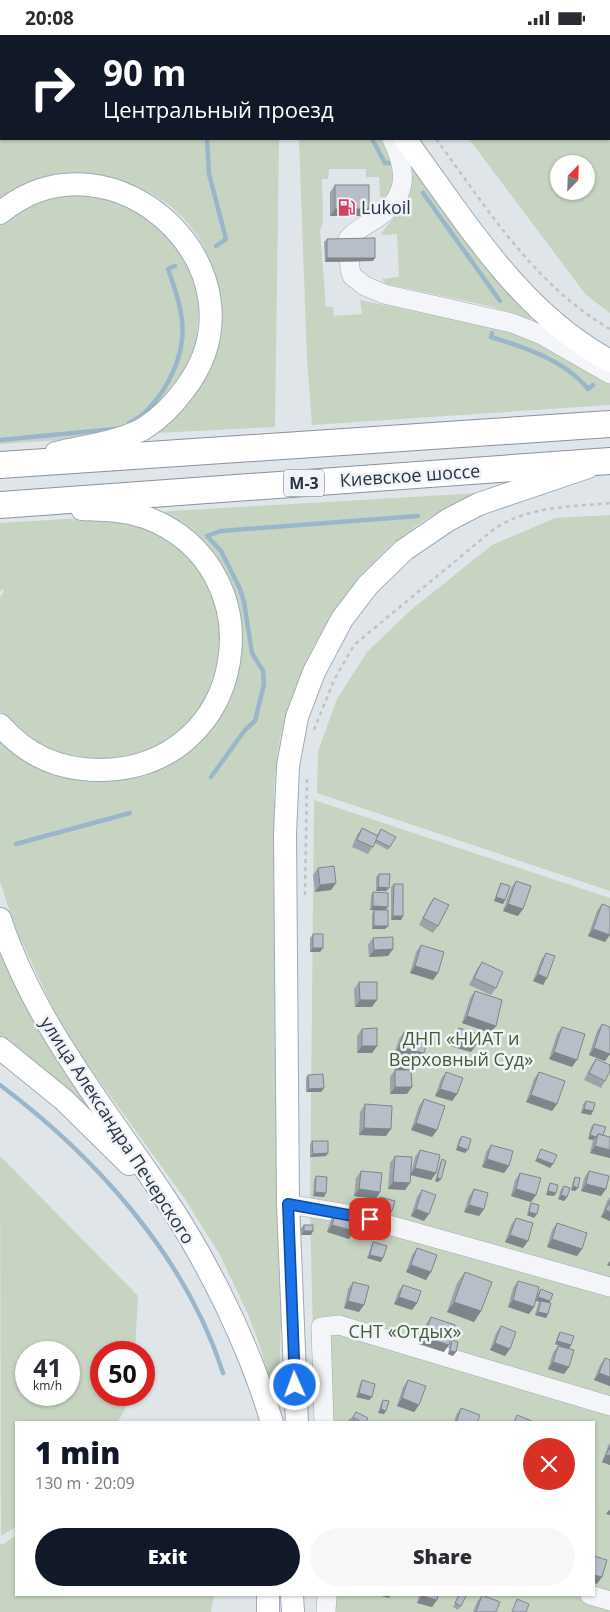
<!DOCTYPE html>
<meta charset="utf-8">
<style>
:root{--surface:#fff;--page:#f7f7f7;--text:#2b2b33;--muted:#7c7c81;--accent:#111827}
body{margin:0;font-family:"Open Sans",sans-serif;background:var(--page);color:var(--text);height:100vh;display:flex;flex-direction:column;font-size:19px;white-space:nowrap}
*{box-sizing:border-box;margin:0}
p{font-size:16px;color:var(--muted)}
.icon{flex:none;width:28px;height:28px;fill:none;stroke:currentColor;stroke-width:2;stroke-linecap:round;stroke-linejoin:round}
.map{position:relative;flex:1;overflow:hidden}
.sheet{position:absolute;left:15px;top:1386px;width:580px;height:175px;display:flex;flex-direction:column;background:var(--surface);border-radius:0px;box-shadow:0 1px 4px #0004}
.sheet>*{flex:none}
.hud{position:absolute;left:0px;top:0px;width:610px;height:105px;box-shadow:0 1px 4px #0004;background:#111827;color:#fff;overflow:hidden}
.needle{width:32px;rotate:23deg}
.buttons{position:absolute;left:550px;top:120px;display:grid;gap:10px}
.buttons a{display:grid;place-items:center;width:45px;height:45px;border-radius:50%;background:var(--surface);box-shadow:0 1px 4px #0004;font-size:25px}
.speed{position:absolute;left:15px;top:1306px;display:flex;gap:10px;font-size:25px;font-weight:700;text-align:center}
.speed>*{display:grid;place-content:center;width:65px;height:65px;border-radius:50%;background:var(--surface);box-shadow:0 1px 4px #0004;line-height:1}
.speed small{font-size:12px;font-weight:400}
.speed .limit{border:8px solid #d22;background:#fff;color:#111}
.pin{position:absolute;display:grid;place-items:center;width:42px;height:42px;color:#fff;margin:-21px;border-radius:10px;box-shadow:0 2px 8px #0006}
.me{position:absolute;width:55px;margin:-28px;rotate:358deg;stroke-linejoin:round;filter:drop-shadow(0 0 4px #0008)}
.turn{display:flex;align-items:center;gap:18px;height:105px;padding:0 20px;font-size:22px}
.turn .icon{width:65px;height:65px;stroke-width:2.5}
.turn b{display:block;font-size:35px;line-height:42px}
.round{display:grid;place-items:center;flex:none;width:52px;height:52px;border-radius:26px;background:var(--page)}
.summary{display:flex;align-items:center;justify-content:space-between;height:85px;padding:0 20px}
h1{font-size:30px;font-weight:800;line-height:38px;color:var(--accent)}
.primary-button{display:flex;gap:10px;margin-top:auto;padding:10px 20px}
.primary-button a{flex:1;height:58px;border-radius:30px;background:var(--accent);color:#fff;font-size:20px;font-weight:800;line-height:58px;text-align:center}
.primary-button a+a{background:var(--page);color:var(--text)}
.status{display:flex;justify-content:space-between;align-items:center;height:35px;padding:0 25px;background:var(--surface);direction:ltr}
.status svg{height:14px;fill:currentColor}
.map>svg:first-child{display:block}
.green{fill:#c7d4c1;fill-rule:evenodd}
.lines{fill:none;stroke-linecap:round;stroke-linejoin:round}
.stream{stroke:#9ab6cb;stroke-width:4.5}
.minor-casing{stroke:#a5acb4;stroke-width:20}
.major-casing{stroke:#9faab6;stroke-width:24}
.highway-casing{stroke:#8793a1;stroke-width:28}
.path{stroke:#bec3c9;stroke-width:2.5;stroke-dasharray:4 4;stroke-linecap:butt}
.minor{stroke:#f3f5f8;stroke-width:19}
.major{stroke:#fff;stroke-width:22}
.highway{stroke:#fff;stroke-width:26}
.wall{fill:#9da3ab}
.shaded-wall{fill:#80858b}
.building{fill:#b7bec7;stroke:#80858b}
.route-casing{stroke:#114b97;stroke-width:12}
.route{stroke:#1a73e8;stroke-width:9}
.labels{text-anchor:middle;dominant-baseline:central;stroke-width:5;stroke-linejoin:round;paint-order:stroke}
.shield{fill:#f0f3f7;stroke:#646d78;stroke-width:1}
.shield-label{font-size:16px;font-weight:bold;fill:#283442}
.poi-label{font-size:18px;fill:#283442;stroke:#f0f3f7;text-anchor:start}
.street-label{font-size:18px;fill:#283442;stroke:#f0f3f7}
.park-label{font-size:18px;fill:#405e35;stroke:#f0f3f7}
</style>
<div class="status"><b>20:08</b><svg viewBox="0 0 49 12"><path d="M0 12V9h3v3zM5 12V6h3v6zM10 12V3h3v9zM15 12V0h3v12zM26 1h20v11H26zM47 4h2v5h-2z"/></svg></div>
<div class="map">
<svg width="610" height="1577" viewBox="0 0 610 1577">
<rect width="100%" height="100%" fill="#e0e5ea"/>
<g class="green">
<path d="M0,0H283L1,1V104H279L275,392L155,398C177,375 201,355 213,325C223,300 223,275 217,250C197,149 84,112 0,165Z"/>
<path d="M391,0H610V278L586,260L469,104H609V1ZM559,129H586V156H559Z"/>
<path d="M299,104H380C395,130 400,134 387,162L383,164L380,161L379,142H366V134H329L328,144H322L323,187L320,196L326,272H333L334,281L362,279L360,265L506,295L538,307L610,347V370L312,390L307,324Z"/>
<path d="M413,130L533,280L532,285L489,271L386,249L382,244L399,242L397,199L381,200C388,187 400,178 407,165C413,153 409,140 413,130Z"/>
<polygon points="52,160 114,161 182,211 200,261 195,321 159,372 126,393 75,404 0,409 0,187"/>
<path d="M480,458C457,468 433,478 413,493C347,542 301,617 282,696C277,715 276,734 274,753L281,1285L278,1379L260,1311L247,1277L220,1220L185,1164L80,1019L53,973L17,897L0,847V704L61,741L85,746H112L141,742L167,731L200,708L216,690L229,667L237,637V581L155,477Z"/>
<polygon points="610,480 610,856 317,758 318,716 337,664 367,617 411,575 492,510 555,483"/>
<polygon points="99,482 127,485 162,499 199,532 221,582 222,617 199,680 152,716 84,727 40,712 0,676 0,562 4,557 2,554 0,557 0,488"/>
<polygon points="314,765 610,863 610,1577 317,1577 317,1560 594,1560 594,1388 315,1387 310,1172"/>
<polygon points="0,916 30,981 89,1072 0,1001"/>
<path d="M0,1121L138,1261L135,1317L101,1318V1360H132L118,1387L16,1388V1492L1,1501ZM26,1318H69V1360H26Z"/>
<polygon points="16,1500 16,1560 214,1560 211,1577 0,1577 0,1508 2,1510"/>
</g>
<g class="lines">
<g class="stream">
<polyline points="161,0 162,1"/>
<polyline points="201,0 201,1"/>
<polyline points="314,0 314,1"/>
<polyline points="165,1 168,0"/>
<polyline points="0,50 1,49"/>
<polyline points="207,104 209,139 226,204 216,211"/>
<polyline points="372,104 385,128 391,128"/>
<polyline points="423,158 500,266"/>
<path d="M492,298L491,302C524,312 566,326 588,354L593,350"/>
<path d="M129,388C144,382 155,367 164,354C191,309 185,281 168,234L175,231"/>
<polyline points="0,405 115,394"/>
<polyline points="211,742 245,695 255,686 264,649 263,636 252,618 244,567 240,554 221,516 207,501 221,496 418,481"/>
<polyline points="16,809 130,778"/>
<path d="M0,1050C96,1122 186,1222 223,1338"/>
</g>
<defs>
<g id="minor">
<path d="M392,104C407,136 409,161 377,183C367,190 356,194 348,204L350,234L352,241L365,251L384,259L512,288L542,300L610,339"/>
<polyline points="288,1169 353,1180 610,1252"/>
<polyline points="324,1388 321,1292 339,1290 610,1371"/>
<polyline points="590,1560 610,1566"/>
<polyline points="326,1577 327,1560"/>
</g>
<g id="major">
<polyline points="333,0 334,1"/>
<path d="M405,104C465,185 519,277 610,326"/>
<path d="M0,178C113,85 275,238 184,355C173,370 159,384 143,394C117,408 84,411 56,418"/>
<path d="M0,690C26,720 60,735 99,735C249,735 280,532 145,482C124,475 104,475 82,474"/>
<path d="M0,884C34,988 105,1073 165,1163C208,1227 251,1314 272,1388"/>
<polyline points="0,1013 64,1065 129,1129"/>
<polyline points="297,1388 288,1169 285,799 288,731 297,682 314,637 342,584 368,550 404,515 448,485 479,469 588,432"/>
<polyline points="292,1560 293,1577"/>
<polyline points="268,1577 268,1560"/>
</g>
<g id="highway">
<polyline points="0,430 610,389"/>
<polyline points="0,470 610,426"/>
</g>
</defs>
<use href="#minor" class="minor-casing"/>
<use href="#major" class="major-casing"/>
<use href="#highway" class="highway-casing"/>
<g class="path">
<polyline points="365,0 366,1"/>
<path d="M436,104C487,173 534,250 610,294"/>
<path d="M314,695L334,645L354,610L494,494C529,471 569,472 610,468"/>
<polyline points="305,860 307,743"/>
</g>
<use href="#minor" class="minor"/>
<use href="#major" class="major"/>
<use href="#highway" class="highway"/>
</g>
<g class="wall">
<polygon points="335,150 364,181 330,181 330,157"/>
<polygon points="327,204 373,226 325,227 324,207"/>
<polygon points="362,793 377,800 381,794 390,812 388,815 375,808 368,819 352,812 357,800"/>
<polygon points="318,833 336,848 331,855 315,857 313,840"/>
<polygon points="379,839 389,853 386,856 376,856 376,842"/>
<polygon points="516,846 518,881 503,876 511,853"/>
<polygon points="501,848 505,865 503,869 494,866 499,852"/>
<polygon points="394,849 403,881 401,885 391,885 391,852"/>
<polygon points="373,857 388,872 385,875 388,891 385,894 372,894 372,879 374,875 383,875 370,875 371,861"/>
<polygon points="434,863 438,891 433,898 419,890 429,870"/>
<polygon points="602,869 605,907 588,901 597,876"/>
<polygon points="313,899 320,917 310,917 310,903"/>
<polygon points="373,903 393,914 388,921 369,922 368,910"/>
<polygon points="421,910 433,945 410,938 416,917"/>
<polygon points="546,918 547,943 543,950 533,946 541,925"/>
<polygon points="482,927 496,953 491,960 469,950 477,934"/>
<polygon points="359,947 372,972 355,972 354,954"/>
<polygon points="475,956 491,998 462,988 470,963"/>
<polygon points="602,989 605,1026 589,1020 597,996"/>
<polygon points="562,992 572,1032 549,1024 557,999"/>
<polygon points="459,993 471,1017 450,1011 454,1000"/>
<polygon points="362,994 377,1011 372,1018 357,1018 357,1001"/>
<polygon points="404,997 419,1026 394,1019 399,1004"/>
<polygon points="398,1023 410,1035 407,1059 390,1059 390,1042 395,1035 396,1035 393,1033"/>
<polygon points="596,1024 605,1046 601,1053 584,1045 591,1031"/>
<polygon points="446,1037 457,1059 452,1066 435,1061 441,1044"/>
<polygon points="539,1037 557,1069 552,1076 526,1067 534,1044"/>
<polygon points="308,1040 324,1053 321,1057 306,1057 306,1043"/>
<polygon points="424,1064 437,1095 432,1102 411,1095 419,1071"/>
<polygon points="586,1066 593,1076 591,1080 581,1078 583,1069"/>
<polygon points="365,1069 386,1101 359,1100 360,1077"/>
<polygon points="594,1089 603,1100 610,1102 610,1123 590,1118 593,1105 588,1104 591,1092"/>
<polygon points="462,1101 465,1118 456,1115 459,1104"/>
<polygon points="312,1106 326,1121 310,1122 310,1110"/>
<polygon points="491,1110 509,1131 504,1138 482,1132 486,1117"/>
<polygon points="420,1115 436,1138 431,1145 411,1140 405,1155 388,1154 390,1128 395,1121 411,1138 415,1122"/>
<polygon points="442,1124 438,1147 435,1146 440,1128"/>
<polygon points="361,1136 376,1164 354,1161 356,1143"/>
<polygon points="589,1136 606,1154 601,1161 581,1156 584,1143"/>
<polygon points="520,1138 536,1160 531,1167 511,1161 515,1145"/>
<polygon points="316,1141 324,1162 313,1161 314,1145"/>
<polygon points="575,1142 575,1156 571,1155 573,1146"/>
<polygon points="550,1148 556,1158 554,1161 546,1160 548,1152"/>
<polygon points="564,1151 567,1162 564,1166 558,1164 561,1154"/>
<polygon points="474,1154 484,1174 479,1181 464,1177 469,1161"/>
<polygon points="422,1155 424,1186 411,1181 417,1162"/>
<polygon points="380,1162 390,1180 374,1176 377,1165"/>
<polygon points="610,1162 610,1186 601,1182 607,1166"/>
<polygon points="531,1168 534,1183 527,1180 529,1172"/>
<polygon points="336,1177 354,1196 349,1204 327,1197 331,1184"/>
<polygon points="516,1183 523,1213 505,1207 511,1190"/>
<polygon points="557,1188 582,1214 577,1221 547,1212 552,1195"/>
<polygon points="304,1190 313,1196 311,1200 301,1200 301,1193"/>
<polygon points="373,1207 383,1223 381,1227 367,1223 371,1211"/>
<polygon points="417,1213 426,1245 406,1237 412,1220"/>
<polygon points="465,1237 481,1276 474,1287 447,1277 457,1248"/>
<polygon points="518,1246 534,1272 529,1279 508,1272 513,1253"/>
<polygon points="353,1247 359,1277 344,1273 348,1254"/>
<polygon points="403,1250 417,1268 412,1275 394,1269 398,1257"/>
<polygon points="541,1254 550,1266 549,1268 548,1279 546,1283 535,1280 538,1269 540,1267 536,1266 538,1258"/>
<polygon points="431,1282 444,1317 419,1309 426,1289"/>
<polygon points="501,1291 505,1321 490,1315 496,1298"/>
<polygon points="560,1297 571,1310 569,1314 555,1309 558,1300"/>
<polygon points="452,1305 453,1321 448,1319 450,1309"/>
<polygon points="558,1311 569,1332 564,1339 548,1334 553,1318"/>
<polygon points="605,1323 610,1325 610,1351 594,1345 600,1330"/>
<polygon points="362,1345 372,1362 369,1365 356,1362 360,1349"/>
<polygon points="408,1345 419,1370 414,1377 397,1371 403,1352"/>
<polygon points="383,1365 384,1379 378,1378 381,1368"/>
<polygon points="461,1373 477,1388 454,1388 456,1380"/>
<polygon points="356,1377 365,1388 348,1388 350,1384 351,1384"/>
<polygon points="610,1408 610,1430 602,1427 608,1411"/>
<polygon points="419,1560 438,1560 437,1565 432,1572 417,1568"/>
<polygon points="459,1560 461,1571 458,1575 453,1572"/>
<polygon points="482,1560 496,1577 473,1577 477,1567"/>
</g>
<g class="shaded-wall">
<polygon points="335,174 369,174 364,181 330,181"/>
<polygon points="327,223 375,223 373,226 325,227"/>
<polygon points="336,848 331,855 315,857 320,850"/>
<polygon points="378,852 389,853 386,856 376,856"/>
<polygon points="496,862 505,865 503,869 494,866"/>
<polygon points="508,869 523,874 518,881 503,876"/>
<polygon points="373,871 388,872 385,875 370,875"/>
<polygon points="393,881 403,881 401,885 391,885"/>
<polygon points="374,891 388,891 385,894 372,894"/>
<polygon points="593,894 610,900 605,907 588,901"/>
<polygon points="313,913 323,913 320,917 310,917"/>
<polygon points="393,914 388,921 369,922 374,915"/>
<polygon points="415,931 438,938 433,945 410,938"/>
<polygon points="538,939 547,943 543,950 533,946"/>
<polygon points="360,965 377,965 372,972 355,972"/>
<polygon points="467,981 496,991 491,998 462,988"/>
<polygon points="455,1004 476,1010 471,1017 450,1011"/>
<polygon points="362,1011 377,1011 372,1018 357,1018"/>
<polygon points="399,1012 424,1018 419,1026 394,1019"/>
<polygon points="594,1013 610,1019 605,1026 589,1020"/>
<polygon points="554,1017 577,1025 572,1032 549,1024"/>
<polygon points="395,1030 410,1036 407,1039 393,1033"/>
<polygon points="395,1052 412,1052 407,1059 390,1059"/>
<polygon points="324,1053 321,1057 306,1057 309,1054"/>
<polygon points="440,1054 457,1059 452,1066 435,1061"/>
<polygon points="531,1060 557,1069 552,1076 526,1067"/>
<polygon points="584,1074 593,1076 591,1080 581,1078"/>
<polygon points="416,1088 437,1095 432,1102 411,1095"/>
<polygon points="364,1093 391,1094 386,1101 359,1100"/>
<polygon points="590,1100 596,1102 593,1105 588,1104"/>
<polygon points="458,1111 468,1115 465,1118 456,1115"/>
<polygon points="595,1111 610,1115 610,1123 590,1118"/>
<polygon points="328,1118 326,1121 310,1122 313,1119"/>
<polygon points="537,1123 553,1129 550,1133 535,1126"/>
<polygon points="487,1124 509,1131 504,1138 482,1132"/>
<polygon points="415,1133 436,1138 431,1145 410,1140"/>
<polygon points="437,1143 441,1144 438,1147 435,1146"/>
<polygon points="393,1147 410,1148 405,1155 388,1154"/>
<polygon points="586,1149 606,1154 601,1161 581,1156"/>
<polygon points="573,1151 578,1153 575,1156 571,1155"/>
<polygon points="359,1154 380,1157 376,1164 354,1161"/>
<polygon points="516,1154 536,1160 531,1167 511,1161"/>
<polygon points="548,1156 556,1158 554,1161 546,1160"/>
<polygon points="315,1157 326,1158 324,1162 313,1161"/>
<polygon points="561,1160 567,1162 564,1166 558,1164"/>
<polygon points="469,1170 484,1174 479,1181 464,1177"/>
<polygon points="377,1172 392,1176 390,1180 374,1176"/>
<polygon points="416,1174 429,1179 424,1186 411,1181"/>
<polygon points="606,1175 610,1177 610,1186 601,1182"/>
<polygon points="529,1177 537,1179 534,1183 527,1180"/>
<polygon points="332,1190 354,1196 349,1204 327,1197"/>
<polygon points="304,1196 313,1196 311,1200 301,1200"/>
<polygon points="510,1200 528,1206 523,1213 505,1207"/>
<polygon points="552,1204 582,1214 577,1221 547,1212"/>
<polygon points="370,1220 383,1223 381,1227 367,1223"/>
<polygon points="610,1226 610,1231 607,1230"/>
<polygon points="411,1230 431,1237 426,1245 406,1237"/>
<polygon points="399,1262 417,1268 412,1275 394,1269"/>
<polygon points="538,1262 550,1266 548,1270 541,1266 540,1267 536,1266"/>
<polygon points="513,1265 534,1272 529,1279 508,1272"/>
<polygon points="348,1266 364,1270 359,1277 344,1273"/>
<polygon points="454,1267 481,1276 474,1287 447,1277"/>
<polygon points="538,1277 548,1279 546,1283 535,1280"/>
<polygon points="424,1302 449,1310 444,1317 419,1309"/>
<polygon points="557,1306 571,1310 569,1314 555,1309"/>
<polygon points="495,1308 510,1314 505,1321 490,1315"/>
<polygon points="450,1316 456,1317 453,1321 448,1319"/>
<polygon points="553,1327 569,1332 564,1339 548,1334"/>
<polygon points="599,1338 610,1342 610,1351 594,1345"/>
<polygon points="359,1358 372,1362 369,1365 356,1362"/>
<polygon points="402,1363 419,1370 414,1377 397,1371"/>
<polygon points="381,1374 386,1376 384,1379 378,1378"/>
<polygon points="606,1420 610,1421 610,1430 602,1427"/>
<polygon points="609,1475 610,1476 610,1480 606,1479"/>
<polygon points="594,1540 602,1542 597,1549 594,1548"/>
<polygon points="377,1560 391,1560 389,1563"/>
<polygon points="422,1561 437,1565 432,1572 417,1568"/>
</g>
<g class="building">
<rect x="335" y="150" width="34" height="24"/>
<polygon points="375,203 375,223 327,223 327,204"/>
<polygon points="362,793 378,801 373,812 357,805"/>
<polygon points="381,794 396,802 390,812 376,805"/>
<polygon points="334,831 336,848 320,850 318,833"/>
<polygon points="379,839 390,839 389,853 378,852"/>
<polygon points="516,846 531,851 523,874 508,869"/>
<polygon points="501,848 510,851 505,865 496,862"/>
<polygon points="394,849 403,849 403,881 393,881"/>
<polygon points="373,857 388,858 388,872 373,871"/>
<polygon points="434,863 449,870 438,891 423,883"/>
<polygon points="602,869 610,872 610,900 593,894"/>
<rect x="374" y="875" width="14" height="16"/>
<rect x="313" y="899" width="10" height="14"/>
<polygon points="393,902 393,914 374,915 373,903"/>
<polygon points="421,910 444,917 438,938 415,931"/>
<polygon points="546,918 555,921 547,943 538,939"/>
<polygon points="482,927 503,937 496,953 474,943"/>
<polygon points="359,947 377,947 377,965 360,965"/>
<polygon points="475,956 502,965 496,991 467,981"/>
<polygon points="602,989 610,992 610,1019 594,1013"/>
<polygon points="562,992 585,999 577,1025 554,1017"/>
<polygon points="377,993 377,1011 362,1011 362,994"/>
<polygon points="459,993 479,999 476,1010 455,1004"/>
<polygon points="404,997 428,1004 424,1018 399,1012"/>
<polygon points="398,1023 413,1029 410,1035 407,1035 395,1030"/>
<polygon points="596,1024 610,1030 610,1036 605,1046 589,1038"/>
<polygon points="395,1035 411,1035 412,1052 395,1052"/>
<polygon points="446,1037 463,1043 457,1059 440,1054"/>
<polygon points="539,1037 565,1046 557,1069 531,1060"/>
<polygon points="323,1039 324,1053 309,1054 308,1040"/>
<polygon points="424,1064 445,1071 437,1095 416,1088"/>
<polygon points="586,1066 595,1068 593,1076 584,1074"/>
<polygon points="365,1069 392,1071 391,1094 364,1093"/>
<polygon points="594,1089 606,1092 603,1100 598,1099 596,1102 590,1100"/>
<polygon points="598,1099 610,1102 610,1115 595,1111"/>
<polygon points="462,1101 471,1104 468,1115 458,1111"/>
<polygon points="312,1106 328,1106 328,1118 313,1119"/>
<polygon points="491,1110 513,1116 509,1131 487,1124"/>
<polygon points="541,1114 557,1120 553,1129 537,1123"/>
<polygon points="420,1115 440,1120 436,1138 415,1133"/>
<polygon points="395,1121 412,1122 410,1148 393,1147"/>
<polygon points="442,1124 446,1126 441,1144 437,1143"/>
<polygon points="361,1136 382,1138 380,1157 359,1154"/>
<polygon points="589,1136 609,1141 606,1154 586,1149"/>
<polygon points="520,1138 541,1143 536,1160 516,1154"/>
<polygon points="316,1141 327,1142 326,1158 315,1157"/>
<polygon points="575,1142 580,1143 578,1153 573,1151"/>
<polygon points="550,1148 558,1150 556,1158 548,1156"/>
<polygon points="564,1151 570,1153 567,1162 561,1160"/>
<polygon points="474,1154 488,1158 484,1174 469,1170"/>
<polygon points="422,1155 436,1160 429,1179 416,1174"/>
<polygon points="380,1162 395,1166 392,1176 377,1172"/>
<polygon points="610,1165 610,1177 606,1175"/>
<polygon points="531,1168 539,1170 537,1179 529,1177"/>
<polygon points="336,1177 358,1183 354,1196 332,1190"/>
<polygon points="516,1183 533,1188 528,1206 510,1200"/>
<polygon points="557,1188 587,1198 582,1214 552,1204"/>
<rect x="304" y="1190" width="9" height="6"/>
<polygon points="373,1207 387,1211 383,1223 370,1220"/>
<polygon points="417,1213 437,1220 431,1237 411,1230"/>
<polygon points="465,1237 492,1247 481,1276 454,1267"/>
<polygon points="518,1246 539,1252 534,1272 513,1265"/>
<polygon points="353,1247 369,1251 364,1270 348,1266"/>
<polygon points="403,1250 421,1256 417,1268 399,1262"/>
<polygon points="541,1254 553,1259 550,1266 538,1262"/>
<polygon points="541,1266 551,1268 548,1279 538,1277"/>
<polygon points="431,1282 455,1290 449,1310 424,1302"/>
<polygon points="501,1291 516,1297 510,1314 495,1308"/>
<polygon points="560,1297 574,1301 571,1310 557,1306"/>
<polygon points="452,1305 458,1307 456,1317 450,1316"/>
<polygon points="558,1311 574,1315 569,1332 553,1327"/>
<polygon points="605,1323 610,1325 610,1342 599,1338"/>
<polygon points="362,1345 375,1349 372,1362 359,1358"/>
<polygon points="408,1345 426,1351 419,1370 402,1363"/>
<polygon points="383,1365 389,1366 386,1376 381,1374"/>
<polygon points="461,1373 480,1380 477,1388 456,1388"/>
<polygon points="356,1377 368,1383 365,1388 363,1388 353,1382"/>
<polygon points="517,1380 534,1387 534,1388 514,1388"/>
<polygon points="350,1384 359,1388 348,1388"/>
<polygon points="610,1411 610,1421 606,1420"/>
<polygon points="594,1521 607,1525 602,1542 594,1540"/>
<polygon points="422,1560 438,1560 437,1565 422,1561"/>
<polygon points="459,1560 463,1560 466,1561 461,1571 455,1568"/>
<polygon points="482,1560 500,1567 496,1577 476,1577"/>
<polygon points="517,1564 529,1569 526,1577 512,1577"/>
</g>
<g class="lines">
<defs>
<polyline id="route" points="295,1350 288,1169 370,1184"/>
</defs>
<use href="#route" class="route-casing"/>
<use href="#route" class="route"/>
</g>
<defs>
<symbol id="fuel-bare" viewBox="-9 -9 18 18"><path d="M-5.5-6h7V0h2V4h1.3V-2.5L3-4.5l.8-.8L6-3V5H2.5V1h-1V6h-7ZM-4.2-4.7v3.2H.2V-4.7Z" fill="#d34163" stroke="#f0f3f7" stroke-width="2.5" paint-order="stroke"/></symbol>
</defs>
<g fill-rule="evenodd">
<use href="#fuel-bare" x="334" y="160" width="25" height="25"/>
</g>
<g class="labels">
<rect class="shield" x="284" y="434.5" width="40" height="27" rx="4"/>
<g class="shield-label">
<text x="304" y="448">М-3</text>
</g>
<g class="poi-label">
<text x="361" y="172">Lukoil</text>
</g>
<g class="street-label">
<text transform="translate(410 440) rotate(-4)">Киевское шоссе</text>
<text transform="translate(118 1095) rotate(57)">улица Александра Печерского</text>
</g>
<g class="park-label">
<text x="461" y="1003">ДНП «НИАТ и<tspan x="461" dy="21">Верховный Суд»</tspan></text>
<text x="405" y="1296">СНТ «Отдых»</text>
</g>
</g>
</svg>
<div class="buttons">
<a><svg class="needle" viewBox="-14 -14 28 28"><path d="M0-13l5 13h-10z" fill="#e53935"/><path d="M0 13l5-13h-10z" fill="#7c7c81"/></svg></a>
</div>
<div class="speed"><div>41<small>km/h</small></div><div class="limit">50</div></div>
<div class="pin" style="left:370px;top:1184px;background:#d93025"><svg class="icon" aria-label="arrive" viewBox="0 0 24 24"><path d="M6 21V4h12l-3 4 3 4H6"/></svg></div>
<svg class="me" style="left:295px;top:1350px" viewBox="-20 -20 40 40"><circle r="17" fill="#1a73e8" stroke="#fff" stroke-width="3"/><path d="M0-11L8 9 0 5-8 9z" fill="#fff"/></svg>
<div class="hud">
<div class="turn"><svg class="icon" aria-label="right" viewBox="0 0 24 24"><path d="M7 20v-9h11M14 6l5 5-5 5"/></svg><div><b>90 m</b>Центральный проезд</div></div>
</div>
<section class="sheet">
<div class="summary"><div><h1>1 min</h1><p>130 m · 20:09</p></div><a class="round" style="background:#d93025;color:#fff"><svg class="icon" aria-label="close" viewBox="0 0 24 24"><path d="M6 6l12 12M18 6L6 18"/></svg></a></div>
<div class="primary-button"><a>Exit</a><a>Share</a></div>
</section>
</div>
